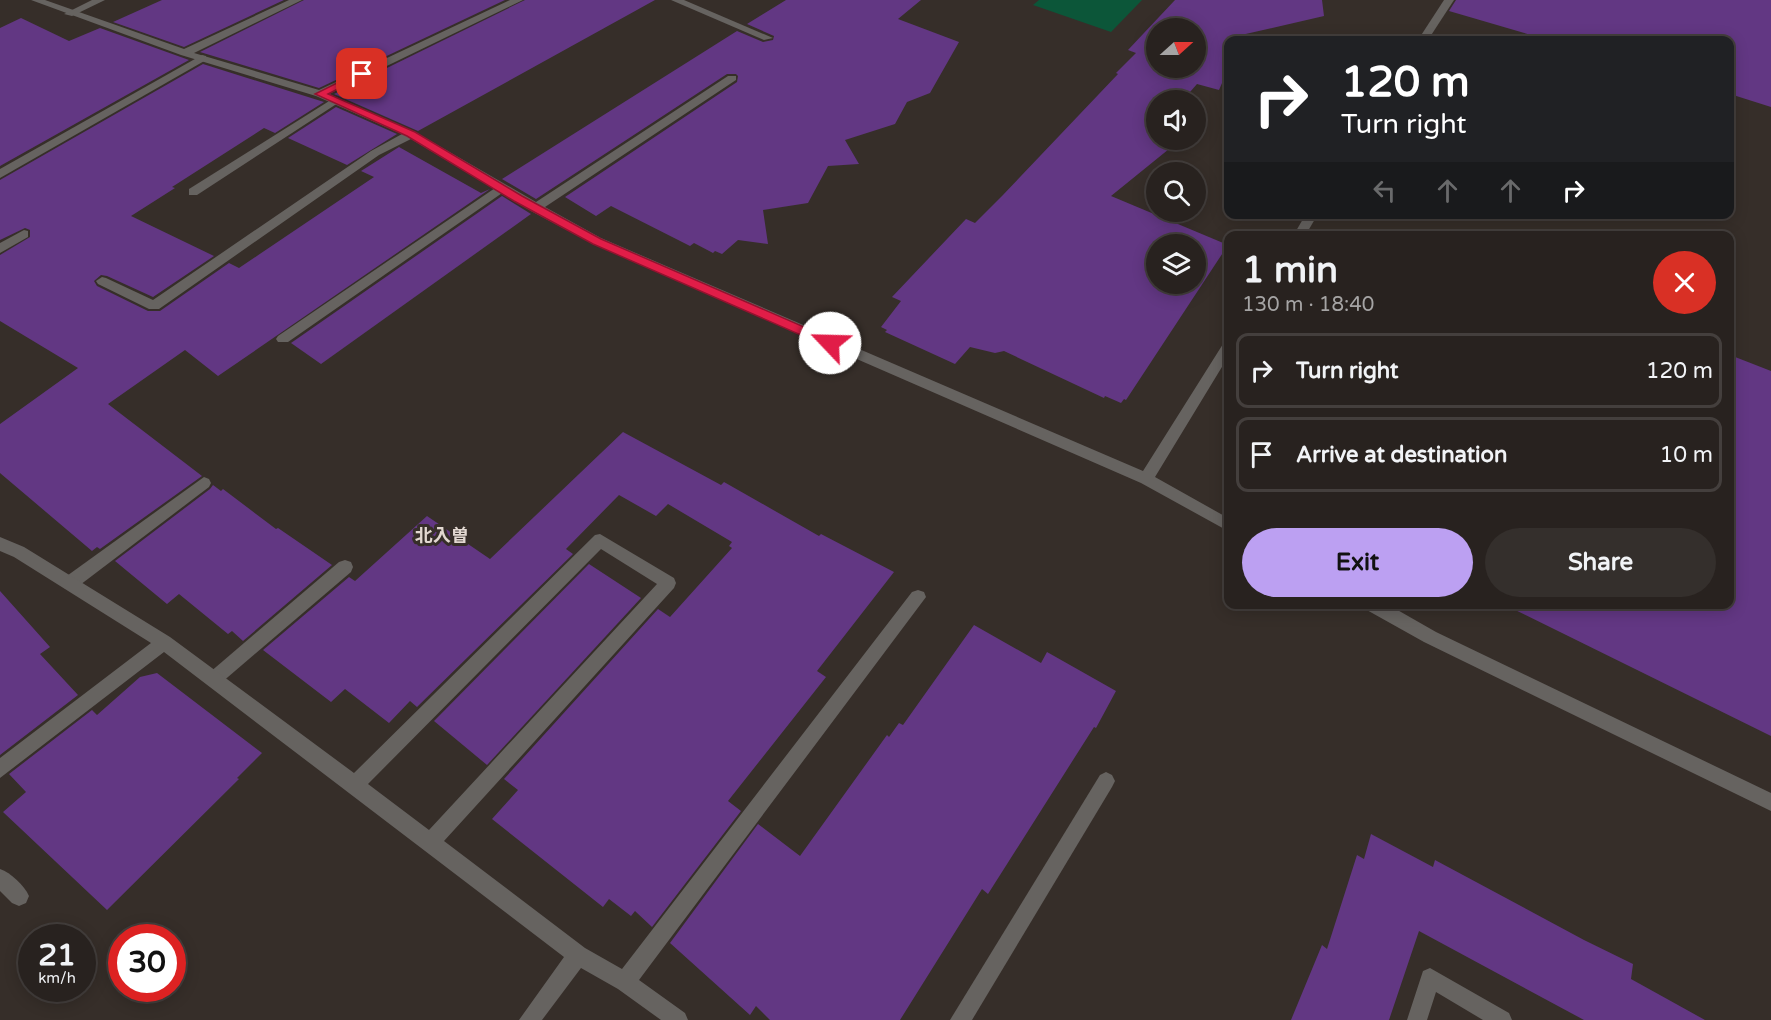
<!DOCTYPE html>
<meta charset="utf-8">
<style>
:root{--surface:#28221f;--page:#342f2c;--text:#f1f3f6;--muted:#a5a4a4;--line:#443f3d;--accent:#bca0f2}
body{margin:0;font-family:"Varela Round","Noto Sans JP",sans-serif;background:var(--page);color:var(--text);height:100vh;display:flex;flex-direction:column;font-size:22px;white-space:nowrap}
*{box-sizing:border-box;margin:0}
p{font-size:20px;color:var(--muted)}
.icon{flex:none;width:33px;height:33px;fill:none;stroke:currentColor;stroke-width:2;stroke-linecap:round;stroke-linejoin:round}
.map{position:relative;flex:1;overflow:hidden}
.side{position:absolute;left:1224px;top:231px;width:510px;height:378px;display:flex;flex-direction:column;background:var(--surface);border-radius:12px;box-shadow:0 3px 15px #0003,0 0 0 2px var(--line)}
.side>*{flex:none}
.banner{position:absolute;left:1224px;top:36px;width:510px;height:183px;border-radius:12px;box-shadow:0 3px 15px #0003,0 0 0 2px var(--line);background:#202124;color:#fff;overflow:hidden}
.needle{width:39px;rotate:69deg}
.buttons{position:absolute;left:1146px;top:18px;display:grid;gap:12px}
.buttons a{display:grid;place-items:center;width:60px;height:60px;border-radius:50%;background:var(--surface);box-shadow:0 3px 15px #0003,0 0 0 2px var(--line);font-size:30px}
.speed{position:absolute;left:18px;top:924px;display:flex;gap:12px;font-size:30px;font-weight:700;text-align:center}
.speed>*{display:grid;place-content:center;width:78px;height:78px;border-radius:50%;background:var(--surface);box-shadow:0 3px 15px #0003,0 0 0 2px var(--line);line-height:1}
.speed small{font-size:15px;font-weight:400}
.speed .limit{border:9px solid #d22;background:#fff;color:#111}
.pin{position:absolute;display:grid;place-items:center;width:51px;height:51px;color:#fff;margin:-26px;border-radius:12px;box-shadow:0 3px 9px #0006}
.me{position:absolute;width:66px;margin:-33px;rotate:294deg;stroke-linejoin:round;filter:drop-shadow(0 0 4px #0008)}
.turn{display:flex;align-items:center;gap:21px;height:126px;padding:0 18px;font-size:27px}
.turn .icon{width:78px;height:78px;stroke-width:2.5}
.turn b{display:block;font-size:42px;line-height:51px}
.lanes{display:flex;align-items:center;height:57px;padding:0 18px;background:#0003;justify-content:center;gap:30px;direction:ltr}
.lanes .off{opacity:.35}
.round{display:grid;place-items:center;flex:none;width:63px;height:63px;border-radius:32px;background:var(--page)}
.headline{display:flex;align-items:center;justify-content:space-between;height:102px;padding:0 18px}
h1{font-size:36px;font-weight:700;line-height:45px}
.primary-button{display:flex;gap:12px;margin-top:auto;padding:12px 18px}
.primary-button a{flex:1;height:69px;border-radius:36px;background:var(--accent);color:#111;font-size:24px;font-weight:700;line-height:69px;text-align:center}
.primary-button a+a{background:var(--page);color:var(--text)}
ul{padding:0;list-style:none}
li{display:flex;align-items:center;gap:18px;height:75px;margin:0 12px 9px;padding:0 6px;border:3px solid var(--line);border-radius:12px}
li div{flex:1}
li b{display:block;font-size:22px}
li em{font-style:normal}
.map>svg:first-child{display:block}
.green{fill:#0c5639}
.building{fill:#623783;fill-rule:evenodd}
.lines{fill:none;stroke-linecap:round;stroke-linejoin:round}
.lane{fill:#666360;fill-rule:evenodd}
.street{fill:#666360;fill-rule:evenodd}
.route{fill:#e11d48;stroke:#92132f;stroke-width:1.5}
.labels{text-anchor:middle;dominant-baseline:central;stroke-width:6;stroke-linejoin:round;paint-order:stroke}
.quarter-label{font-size:18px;font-weight:bold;fill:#e2d8d1;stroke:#362e29}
</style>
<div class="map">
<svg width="1771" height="1020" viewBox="0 0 1771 1020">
<rect width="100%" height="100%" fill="#362e29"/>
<polygon class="green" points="1039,0 1142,0 1111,32 1033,5"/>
<g class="building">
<polygon points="162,0 284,0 184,47 113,22"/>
<polygon points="304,0 505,0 319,88 200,52"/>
<polygon points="525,0 655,0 418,131 334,94"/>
<polygon points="786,0 921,0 898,19 959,42 930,93 907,102 895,124 845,140 859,164 828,166 808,203 763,210 768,244 738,240 722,254 715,251 713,253 694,243 690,246 611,206 596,216 565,197 737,82 738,76 736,74 727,74 536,199 502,179 737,31 763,42 773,40 774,36 747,24"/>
<path d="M1175,0H1322L1324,16L1228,38V69L1219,90L1197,84L1183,100H1156V140H1163L1169,149L1111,196L1228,245L1126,400L1124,399L1121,403L1105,396L1104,398L1004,351L995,353L970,347L955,364L885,332L887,330L881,327L901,301L892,297L966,219L975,223L1002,196L1118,74L1116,73L1136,53L1128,50ZM1156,28H1196V68H1156ZM1156,244H1196V284H1156Z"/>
<polygon points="1456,0 1771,0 1771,107 1730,94 1730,40 1548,40 1449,11"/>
<polygon points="21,18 69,41 100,28 189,60 0,166 0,28"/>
<polygon points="203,64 324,102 275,133 264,128 172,187 175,188 131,216 214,256 153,297 107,276 101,275 94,281 97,286 148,311 160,311 229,263 239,268 374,177 361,171 399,147 481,193 490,189 218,376 185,350 108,404 202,476 100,549 97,547 92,551 0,473 0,424 78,368 0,321 0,255 30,237 30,230 25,228 0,240 0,180"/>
<polygon points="336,107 397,134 347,165 288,138"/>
<polygon points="502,196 531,214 321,364 291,343"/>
<polygon points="1730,355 1771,371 1771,736 1503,604 1730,604"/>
<polygon points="623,432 721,485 724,482 819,536 821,534 894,572 817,671 826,677 728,801 741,811 652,927 635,911 631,916 609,899 603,907 492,819 518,790 504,779 658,609 670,617 732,548 729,546 732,542 668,504 656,516 619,495 566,549 573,554 417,707 410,701 389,723 345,689 331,702 263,650 349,577 355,581 427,516 490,559"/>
<polygon points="213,485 221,491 223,489 276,529 278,528 332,565 243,641 232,631 228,634 179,594 167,604 115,561 210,489"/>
<polygon points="589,564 641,598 487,765 434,721"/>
<polygon points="0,591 50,647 40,654 78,695 0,755"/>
<polygon points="974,625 1041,663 1047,652 1116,691 1096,728 1094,727 988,894 982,889 900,1020 770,1020 756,1006 750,1015 670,943 758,824 800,856 887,735 889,737 899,723 903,725"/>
<polygon points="157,673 262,753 237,778 239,779 107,910 3,812 26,792 9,774 92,710 97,715 140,677"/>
<polygon points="1371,834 1433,867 1435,860 1584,940 1633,964 1631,979 1705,1020 1584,1020 1419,931 1389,1020 1291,1020 1322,945 1327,949 1357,855 1364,859"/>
</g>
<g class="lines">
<g class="lane">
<polygon points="92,0 105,0 72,16 64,14"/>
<polygon points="202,55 206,56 206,60 0,178 0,169"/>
<polygon points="334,98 339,101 338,103 197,195 189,195 189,189"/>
<polygon points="501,184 507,188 505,191 288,342 278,342 276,339 278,336"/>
<polygon points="24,230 28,231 28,237 0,253 0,243"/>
<polygon points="204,477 209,479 211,483 209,487 76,588 70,590 64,588 62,583 64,578"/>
<polygon points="345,560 351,562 353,567 351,572 221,683 215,686 209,683 207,678 209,673 339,562"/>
<polygon points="1106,772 1112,775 1115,781 1112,787 972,1020 950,1020 1100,775"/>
<path d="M0,869C11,873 24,885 29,896L26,903L19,906L12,903L0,891Z"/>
</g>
<g class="street">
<polygon points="31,0 45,0 184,49 289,0 302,0 194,53 319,90 510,0 523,0 329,94 415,132 536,202 728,76 736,76 736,80 545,207 601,238 1143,471 1223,344 1228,342 1228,357 1155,477 1228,518 1228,531 1141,483 593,244 531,211 411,139 379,155 159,309 149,309 98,284 96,281 102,277 106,278 153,300 371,151 402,134 316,96 181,55"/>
<polygon points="671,0 684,0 773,38 764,40"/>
<polygon points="1444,0 1454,0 1428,40 1418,40"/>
<polygon points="1306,214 1318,214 1305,236 1293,236"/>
<path d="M600,534L674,578L676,583L674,588L444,841L585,948L622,969L912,592L918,590L924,592L926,597L639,980L685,1013L688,1020H661L618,989L581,968L542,1020H519L564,957L164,652L0,778V758L151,643L14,557L0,551V537L24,547L170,637L354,773L595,535ZM601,549L657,584L429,830L368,784Z"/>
<polygon points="1363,604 1387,604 1436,632 1771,793 1771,811 1424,642 1365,609"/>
<polygon points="1430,968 1509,1013 1512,1020 1483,1020 1436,992 1427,1020 1407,1020 1423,971"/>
</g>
</g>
<polygon class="route" points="359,72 367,74 328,94 415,132 522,196 601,239 834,340 834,346 826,346 593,244 514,201 407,136 315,94"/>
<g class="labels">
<g class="quarter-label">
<text x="442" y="536">北入曽</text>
</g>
</g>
</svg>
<div class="buttons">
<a><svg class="needle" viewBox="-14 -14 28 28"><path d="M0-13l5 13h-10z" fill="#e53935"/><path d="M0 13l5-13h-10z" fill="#a5a4a4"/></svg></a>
<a><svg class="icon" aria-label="sound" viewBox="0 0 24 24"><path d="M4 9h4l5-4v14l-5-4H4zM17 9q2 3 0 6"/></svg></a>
<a><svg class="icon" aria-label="search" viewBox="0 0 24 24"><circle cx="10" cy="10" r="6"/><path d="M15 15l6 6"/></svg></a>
<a><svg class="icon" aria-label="layers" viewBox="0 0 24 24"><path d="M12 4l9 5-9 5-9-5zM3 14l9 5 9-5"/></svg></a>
</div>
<div class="speed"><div>21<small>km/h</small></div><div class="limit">30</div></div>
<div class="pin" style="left:362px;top:74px;background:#d93025"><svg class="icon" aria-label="arrive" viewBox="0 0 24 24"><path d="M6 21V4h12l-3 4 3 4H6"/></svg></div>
<svg class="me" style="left:830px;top:343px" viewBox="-20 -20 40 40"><circle r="19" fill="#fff"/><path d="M0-13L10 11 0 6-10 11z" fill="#e11d48"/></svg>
<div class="banner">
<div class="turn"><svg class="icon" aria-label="right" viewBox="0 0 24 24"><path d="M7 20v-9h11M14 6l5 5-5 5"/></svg><div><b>120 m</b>Turn right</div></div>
<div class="lanes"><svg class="icon off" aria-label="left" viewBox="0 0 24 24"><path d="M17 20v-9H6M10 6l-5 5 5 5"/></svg><svg class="icon off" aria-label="ahead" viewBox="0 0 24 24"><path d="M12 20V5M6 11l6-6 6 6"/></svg><svg class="icon off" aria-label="ahead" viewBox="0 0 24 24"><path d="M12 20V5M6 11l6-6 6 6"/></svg><svg class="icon" aria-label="right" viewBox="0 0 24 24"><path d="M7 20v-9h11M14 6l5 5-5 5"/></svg></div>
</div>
<section class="side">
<div class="headline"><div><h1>1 min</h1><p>130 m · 18:40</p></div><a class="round" style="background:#d93025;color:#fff"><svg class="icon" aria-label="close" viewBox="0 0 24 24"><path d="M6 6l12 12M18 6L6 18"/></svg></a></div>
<ul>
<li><svg class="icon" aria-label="right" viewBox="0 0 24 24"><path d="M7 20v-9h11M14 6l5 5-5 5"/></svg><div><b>Turn right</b></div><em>120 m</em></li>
<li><svg class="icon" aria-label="arrive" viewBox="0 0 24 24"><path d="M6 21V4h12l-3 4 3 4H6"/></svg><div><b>Arrive at destination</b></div><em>10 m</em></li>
</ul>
<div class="primary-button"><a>Exit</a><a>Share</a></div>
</section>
</div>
